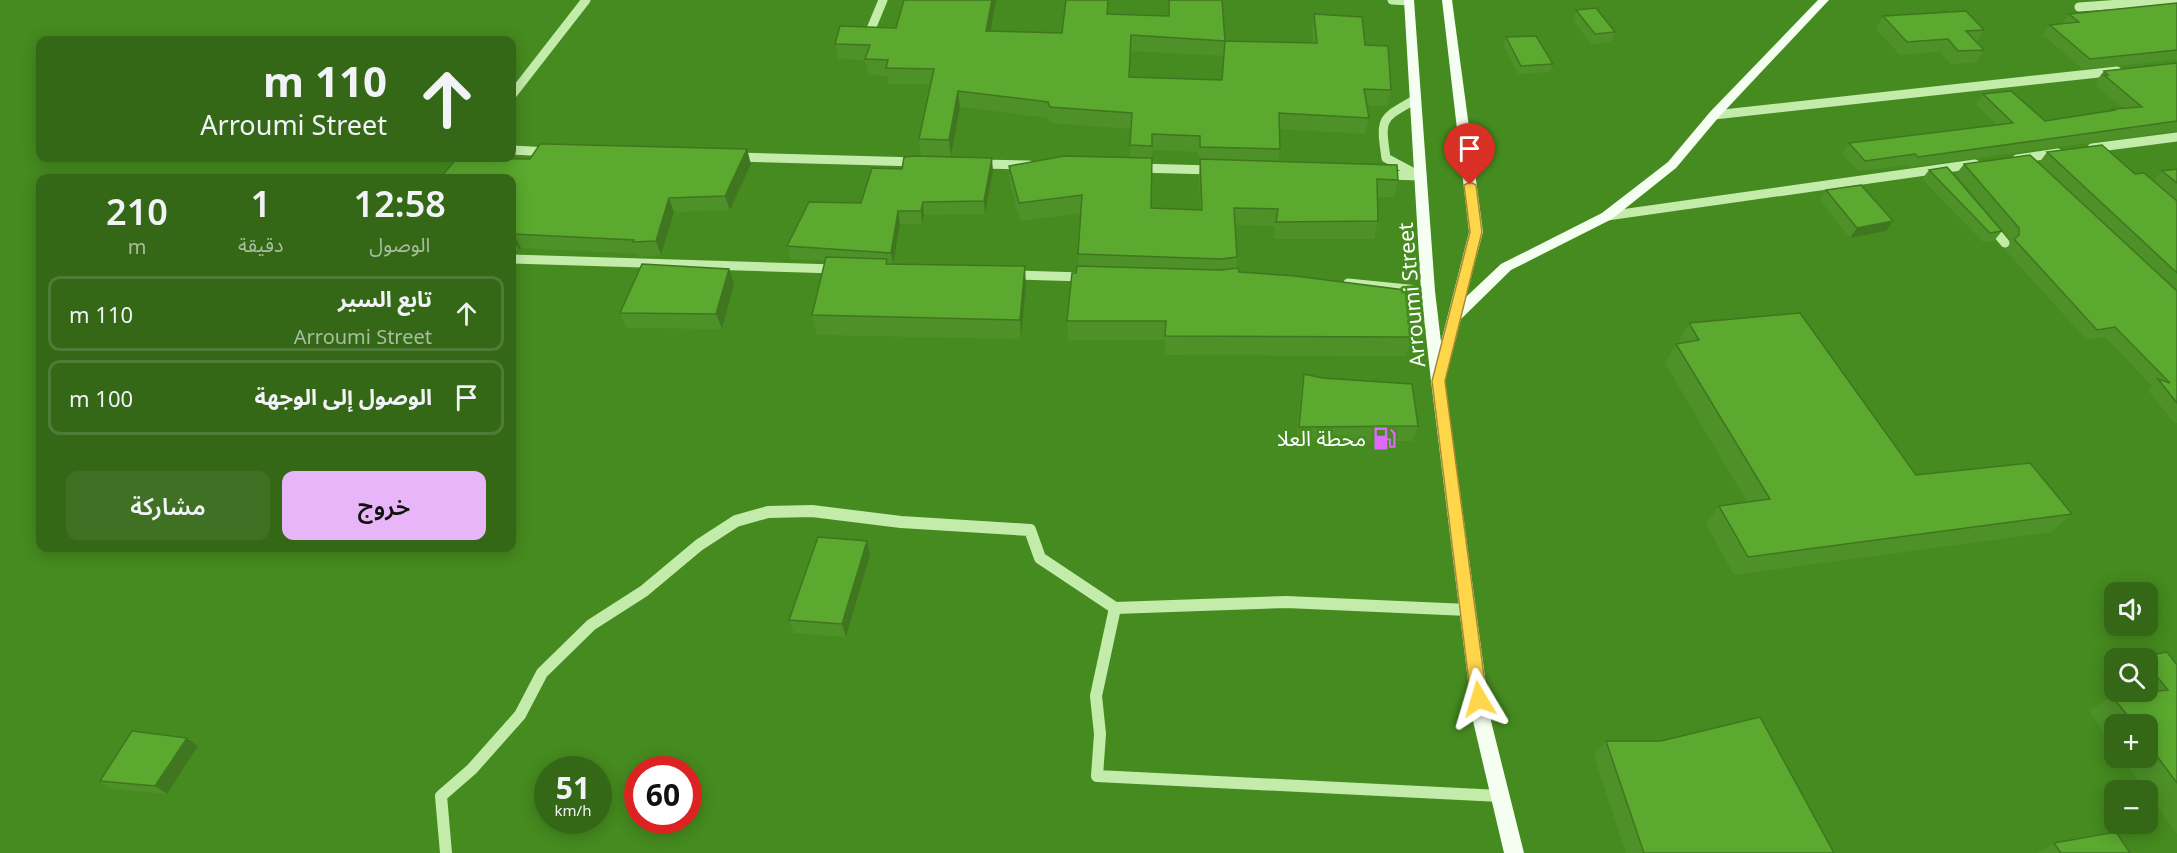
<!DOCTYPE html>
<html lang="ar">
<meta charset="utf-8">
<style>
:root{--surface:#346817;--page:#3f7024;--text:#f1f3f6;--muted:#a9bea1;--line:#4e7b36;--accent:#e8b6f8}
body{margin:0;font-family:"Noto Sans","Noto Sans Arabic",sans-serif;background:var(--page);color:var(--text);direction:rtl;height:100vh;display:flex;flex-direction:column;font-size:22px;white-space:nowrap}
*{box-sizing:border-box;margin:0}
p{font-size:20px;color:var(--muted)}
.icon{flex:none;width:33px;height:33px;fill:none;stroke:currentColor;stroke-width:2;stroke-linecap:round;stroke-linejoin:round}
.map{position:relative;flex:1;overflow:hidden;direction:ltr}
.sheet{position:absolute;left:36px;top:174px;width:480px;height:378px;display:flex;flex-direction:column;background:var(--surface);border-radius:12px;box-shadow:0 3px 15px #0003;direction:rtl}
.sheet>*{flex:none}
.guide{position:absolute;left:36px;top:36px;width:480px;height:126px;border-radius:12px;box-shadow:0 3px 15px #0003;direction:rtl;background:#346817;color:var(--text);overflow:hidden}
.buttons{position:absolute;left:2104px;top:582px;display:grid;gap:12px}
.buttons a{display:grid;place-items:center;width:54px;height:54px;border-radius:12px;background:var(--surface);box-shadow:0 3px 15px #0003;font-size:30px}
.speed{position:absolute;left:534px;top:756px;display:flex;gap:12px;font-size:30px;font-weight:700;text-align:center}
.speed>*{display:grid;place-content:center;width:78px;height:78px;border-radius:50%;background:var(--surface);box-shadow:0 3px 15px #0003;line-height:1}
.speed small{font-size:15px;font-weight:400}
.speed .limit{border:9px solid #d22;background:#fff;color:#111}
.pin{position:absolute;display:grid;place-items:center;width:51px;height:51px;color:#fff;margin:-62px -26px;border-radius:50% 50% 50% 0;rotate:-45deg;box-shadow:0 0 6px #0007}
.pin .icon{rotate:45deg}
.me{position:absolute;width:66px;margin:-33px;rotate:353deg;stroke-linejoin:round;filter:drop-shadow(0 0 4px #0008)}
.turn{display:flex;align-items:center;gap:21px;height:126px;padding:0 30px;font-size:27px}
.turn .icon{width:78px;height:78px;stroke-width:2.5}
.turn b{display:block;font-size:42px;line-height:51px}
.eta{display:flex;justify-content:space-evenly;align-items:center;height:102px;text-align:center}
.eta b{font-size:36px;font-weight:600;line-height:42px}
.cta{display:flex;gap:12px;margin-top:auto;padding:12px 30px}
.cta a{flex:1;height:69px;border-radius:12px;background:var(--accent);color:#111;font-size:24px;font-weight:600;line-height:69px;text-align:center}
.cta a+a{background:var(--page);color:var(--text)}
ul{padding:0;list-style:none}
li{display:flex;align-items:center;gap:18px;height:75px;margin:0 12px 9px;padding:0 18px;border:3px solid var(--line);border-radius:12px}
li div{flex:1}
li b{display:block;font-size:22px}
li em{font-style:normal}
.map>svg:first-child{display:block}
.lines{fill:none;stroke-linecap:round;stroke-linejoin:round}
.minor-far1{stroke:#c3ecab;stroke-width:9}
.minor{stroke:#c3ecab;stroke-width:12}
.major{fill:#f5fff1;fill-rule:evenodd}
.wall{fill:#4e9128;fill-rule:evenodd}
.shaded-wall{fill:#407620}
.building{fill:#5ba92e;stroke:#407620;stroke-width:1.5;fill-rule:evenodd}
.route{fill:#ffd54a;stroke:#a68a30;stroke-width:1.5}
.labels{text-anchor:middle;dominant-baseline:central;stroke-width:6;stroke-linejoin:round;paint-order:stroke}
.street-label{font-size:21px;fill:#fff;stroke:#458b1f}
.poi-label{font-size:21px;fill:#fff;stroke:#458b1f;text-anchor:end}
</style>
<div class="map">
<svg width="2177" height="853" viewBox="0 0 2177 853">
<rect width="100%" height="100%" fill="#458b1f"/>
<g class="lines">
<g class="minor-far1">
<polyline points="1392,0 1409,1"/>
<polyline points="2079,7 2177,0"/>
<polyline points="871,29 883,0"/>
<polyline points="512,95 586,0"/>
<path d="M1416,99C1381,119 1380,117 1386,158L1416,174"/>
<polyline points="1714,115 2117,71"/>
<polyline points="2092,148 2177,137"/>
<polyline points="512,150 549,152"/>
<polyline points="736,157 918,162"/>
<polyline points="2017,159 2058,153"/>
<polyline points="979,164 1029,165"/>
<polyline points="1138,168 1212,170"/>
<polyline points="1384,175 1422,176"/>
<polyline points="1607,216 1975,164"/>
<polyline points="1989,224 2005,243"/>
<polyline points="512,259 835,269"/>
<polyline points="1013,275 1084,277"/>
<polyline points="1348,283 1428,291"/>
</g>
<g class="minor">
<polyline points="1115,608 1096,696 1100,734 1097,776 1500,796"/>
<polyline points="446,853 441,796 472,769 520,715 542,673 591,625 644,591 699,545 736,521 768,512 812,511 901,522 1030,530 1040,558 1115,608 1286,602 1468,610"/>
</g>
<polygon class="major" points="1404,0 1414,0 1435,291 1441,342 1469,232 1442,0 1452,0 1483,232 1466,297 1501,264 1602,213 1668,162 1710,112 1818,0 1829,0 1718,118 1676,168 1612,219 1511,270 1461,319 1448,369 1444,373 1445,381 1491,721 1524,853 1504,853 1473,721 1431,381 1421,291"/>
</g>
<g class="wall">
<path d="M1109,0L1108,14L1168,15V0H1222L1225,41L1313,43L1312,30L1314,14L1365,45L1391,90L1387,106L1367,105L1369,118L1365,134L1280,129V149L1278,161L1398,180L1394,197H1377L1378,221L1374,239H1274L1275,226L1235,225L1237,257L1236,269L1239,272L1412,337L1406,356L1164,355L1165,340H1068L1067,321L1078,266L1081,213L1020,221L1010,183L1009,166L1130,157L1131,129L1051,123L1048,118L960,107L951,156L921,155L919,139L931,84H888L887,76L868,75L865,60L838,59L835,44L991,31L1062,33ZM1131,51L1223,56L1222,80L1129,77ZM1152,150L1198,152L1199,163H1200L1199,176L1200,210L1151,208Z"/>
<polygon points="2177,3 2177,60 2082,69 2043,35 2050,25 2063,23 2069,14"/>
<polygon points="1576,10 1615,32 1611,42 1591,44 1573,20"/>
<polygon points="1883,16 1984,30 1976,42 1984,50 1976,63 1950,64 1940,52 1900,55 1876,29"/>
<polygon points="1506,37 1553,64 1550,72 1518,74 1503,45"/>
<polygon points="2177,63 2177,131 1911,167 1908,165 1858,171 1842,154 1849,143 1997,125 1976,104 1983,94 2045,121 2111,111 2113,109 2123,108 2096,86 2098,84 2096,81 2104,71"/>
<polygon points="2047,152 2135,174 2153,181 2162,171 2177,169 2177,423 2174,423 2148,390 2152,386 2105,337 2087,340 2005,250 2011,243 2010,239 1956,174 1964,164 2039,163"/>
<polygon points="751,164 730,210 674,212 661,255 639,257 638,254 521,248 519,250 512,250 512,178"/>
<polygon points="1929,170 2002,231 1994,241 1983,242 1922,179"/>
<polygon points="993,171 985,214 924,215 922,224 900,224 893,264 1026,286 1021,339 817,335 812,315 825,261 790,259 787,246 861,203"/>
<polygon points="1826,190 1886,231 1850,238 1820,200"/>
<polygon points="734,284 722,329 626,328 620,313"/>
<polygon points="1689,323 1916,475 2072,514 2052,532 1734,575 1706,524 1719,506 1747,502 1665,363 1676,344 1678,343"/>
<polygon points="1304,374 1418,426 1413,441 1296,442 1301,388"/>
<polygon points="870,555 846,637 794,633 789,620"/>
<polygon points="2141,657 2177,665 2177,834 2148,794 2148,790 2146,790 2122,758 2148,758 2148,724 2115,724 2115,748 2089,711 2112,696 2134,694 2132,692 2148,692 2148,658 2138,658"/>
<polygon points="1606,741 1834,853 1626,853 1594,756"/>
<polygon points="198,746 167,794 112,789 100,781"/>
<polygon points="2054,843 2130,853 2037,853"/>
</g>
<g class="shaded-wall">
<polygon points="992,0 996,0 988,46 986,31"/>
<polygon points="958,91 960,107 951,156 949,140"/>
<polygon points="747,149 751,164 730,210 725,196"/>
<polygon points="992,158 993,171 985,214 984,201"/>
<polygon points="669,198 674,212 661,255 656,241"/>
<polygon points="923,202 924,215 922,224 921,211"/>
<polygon points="898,211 900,224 893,265 891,253"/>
<polygon points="1893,221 1886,231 1850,238 1857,228"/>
<polygon points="514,234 521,248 519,250 512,236"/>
<polygon points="1025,266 1026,286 1021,339 1020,320"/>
<polygon points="729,269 734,284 722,329 716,314"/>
<polygon points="867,541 870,555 846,637 842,624"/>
<polygon points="187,738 198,746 167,794 155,786"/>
</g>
<g class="building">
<path d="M904,0H992L986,31L1062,33L1066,0H1108L1107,14L1169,16V0H1222L1225,41L1317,43L1314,14L1362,17L1365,45L1388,46L1391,90L1364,89L1369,118L1279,113L1280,149L1200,147V136L1152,134V146L1130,145L1132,113L1050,107L1048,102L958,91L949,140L919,139L934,69L886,68L888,60L865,59L870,45L835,44L840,26L896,28ZM1131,35L1225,41L1222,80L1129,77Z"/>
<polygon points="2177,3 2177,50 2090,59 2050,25 2079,22 2069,14"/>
<polygon points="1596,8 1615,32 1595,34 1576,10"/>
<polygon points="1966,11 1984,30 1966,31 1984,50 1958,51 1948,39 1907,42 1883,16"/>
<polygon points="1536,36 1553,64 1521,66 1506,37"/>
<polygon points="2177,63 2177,121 1918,157 1915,154 1865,161 1849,143 2013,123 1983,94 2011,91 2045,121 2115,110 2113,109 2142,107 2104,75 2108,75 2104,71"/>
<polygon points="540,144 545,144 747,149 725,196 669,198 656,241 633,242 634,240 514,234 512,236 512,178 440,178 457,158 530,159"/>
<polygon points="2102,145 2135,174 2144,173 2177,201 2177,273 2047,152"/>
<polygon points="2030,155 2177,291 2177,403 2158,379 2170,383 2115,327 2097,330 2014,239 2019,235 2019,228 1964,164"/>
<polygon points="915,156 992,158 984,201 923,202 921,211 898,211 891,253 787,246 809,202 861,203 872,168 902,169 904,157"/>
<polygon points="1064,156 1152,158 1151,208 1202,210 1200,159 1397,165 1398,180 1377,179 1378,221 1276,222 1278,209 1234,208 1237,257 1221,259 1078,254 1082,195 1019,203 1009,166"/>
<polygon points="1947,167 2002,231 1990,233 1929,170"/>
<polygon points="2177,169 2177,183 2162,171"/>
<polygon points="1861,185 1893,221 1857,228 1826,190"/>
<polygon points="826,257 887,259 886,264 1025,266 1020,320 812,315"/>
<polygon points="642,264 729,269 716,314 620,313"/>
<polygon points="1077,266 1221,270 1238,268 1239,272 1295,276 1405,290 1412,337 1165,336 1166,321 1067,321 1072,273 1076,273"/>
<polygon points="1800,313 1916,475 2030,463 2072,514 1748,557 1719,506 1770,499 1676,344 1699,340 1689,323"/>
<polygon points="1304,374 1322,378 1412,384 1418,426 1299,427"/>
<polygon points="818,537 867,541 842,624 789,620"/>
<polygon points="2167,652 2177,665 2177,783 2148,744 2148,724 2134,724 2112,696 2168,690 2148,666 2148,658 2142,658 2141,657"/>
<polygon points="1760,717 1834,853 1644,853 1606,741 1661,741"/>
<polygon points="132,731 187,738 155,786 100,781"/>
<polygon points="2116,832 2130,853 2061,853 2054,843"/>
</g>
<polygon class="route" points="1470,182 1476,185 1482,232 1445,381 1487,699 1485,704 1479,706 1473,704 1471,699 1432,381 1470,232 1464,185"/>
<defs>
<symbol id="fuel-bare" viewBox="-9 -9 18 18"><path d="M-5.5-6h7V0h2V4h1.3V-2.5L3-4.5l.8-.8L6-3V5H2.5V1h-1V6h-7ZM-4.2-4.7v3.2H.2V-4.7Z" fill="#dd6bfa" stroke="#458b1f" stroke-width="2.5" paint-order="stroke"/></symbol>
</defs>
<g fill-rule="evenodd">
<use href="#fuel-bare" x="1368" y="422" width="33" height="33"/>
</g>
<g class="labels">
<g class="street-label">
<text transform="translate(1411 295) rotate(-95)">Arroumi Street</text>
</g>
<g class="poi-label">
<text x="1366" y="438">محطة العلا</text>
</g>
</g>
</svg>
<div class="buttons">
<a><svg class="icon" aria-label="sound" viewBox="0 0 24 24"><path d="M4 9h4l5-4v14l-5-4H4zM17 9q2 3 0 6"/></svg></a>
<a><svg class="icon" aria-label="search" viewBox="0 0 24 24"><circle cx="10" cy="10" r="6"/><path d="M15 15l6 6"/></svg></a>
<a>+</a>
<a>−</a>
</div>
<div class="speed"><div>51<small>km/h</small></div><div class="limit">60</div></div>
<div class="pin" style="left:1470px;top:185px;background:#d93025"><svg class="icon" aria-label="arrive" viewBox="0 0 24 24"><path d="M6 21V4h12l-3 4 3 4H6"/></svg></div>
<svg class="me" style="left:1479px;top:699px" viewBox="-20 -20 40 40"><path d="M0-17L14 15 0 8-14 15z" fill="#ffd54a" stroke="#fff" stroke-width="4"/></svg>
<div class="guide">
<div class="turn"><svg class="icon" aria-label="ahead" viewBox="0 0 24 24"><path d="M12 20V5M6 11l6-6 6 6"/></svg><div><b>110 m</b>Arroumi Street</div></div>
</div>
<section class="sheet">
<div class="eta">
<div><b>12:58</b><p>الوصول</p></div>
<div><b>1</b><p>دقيقة</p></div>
<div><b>210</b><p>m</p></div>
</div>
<ul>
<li><svg class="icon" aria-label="ahead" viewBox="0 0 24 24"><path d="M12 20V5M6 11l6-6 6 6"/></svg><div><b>تابع السير</b><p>Arroumi Street</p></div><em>110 m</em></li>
<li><svg class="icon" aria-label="arrive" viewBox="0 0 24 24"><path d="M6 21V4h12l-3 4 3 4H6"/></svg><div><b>الوصول إلى الوجهة</b></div><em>100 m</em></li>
</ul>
<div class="cta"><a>خروج</a><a>مشاركة</a></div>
</section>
</div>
